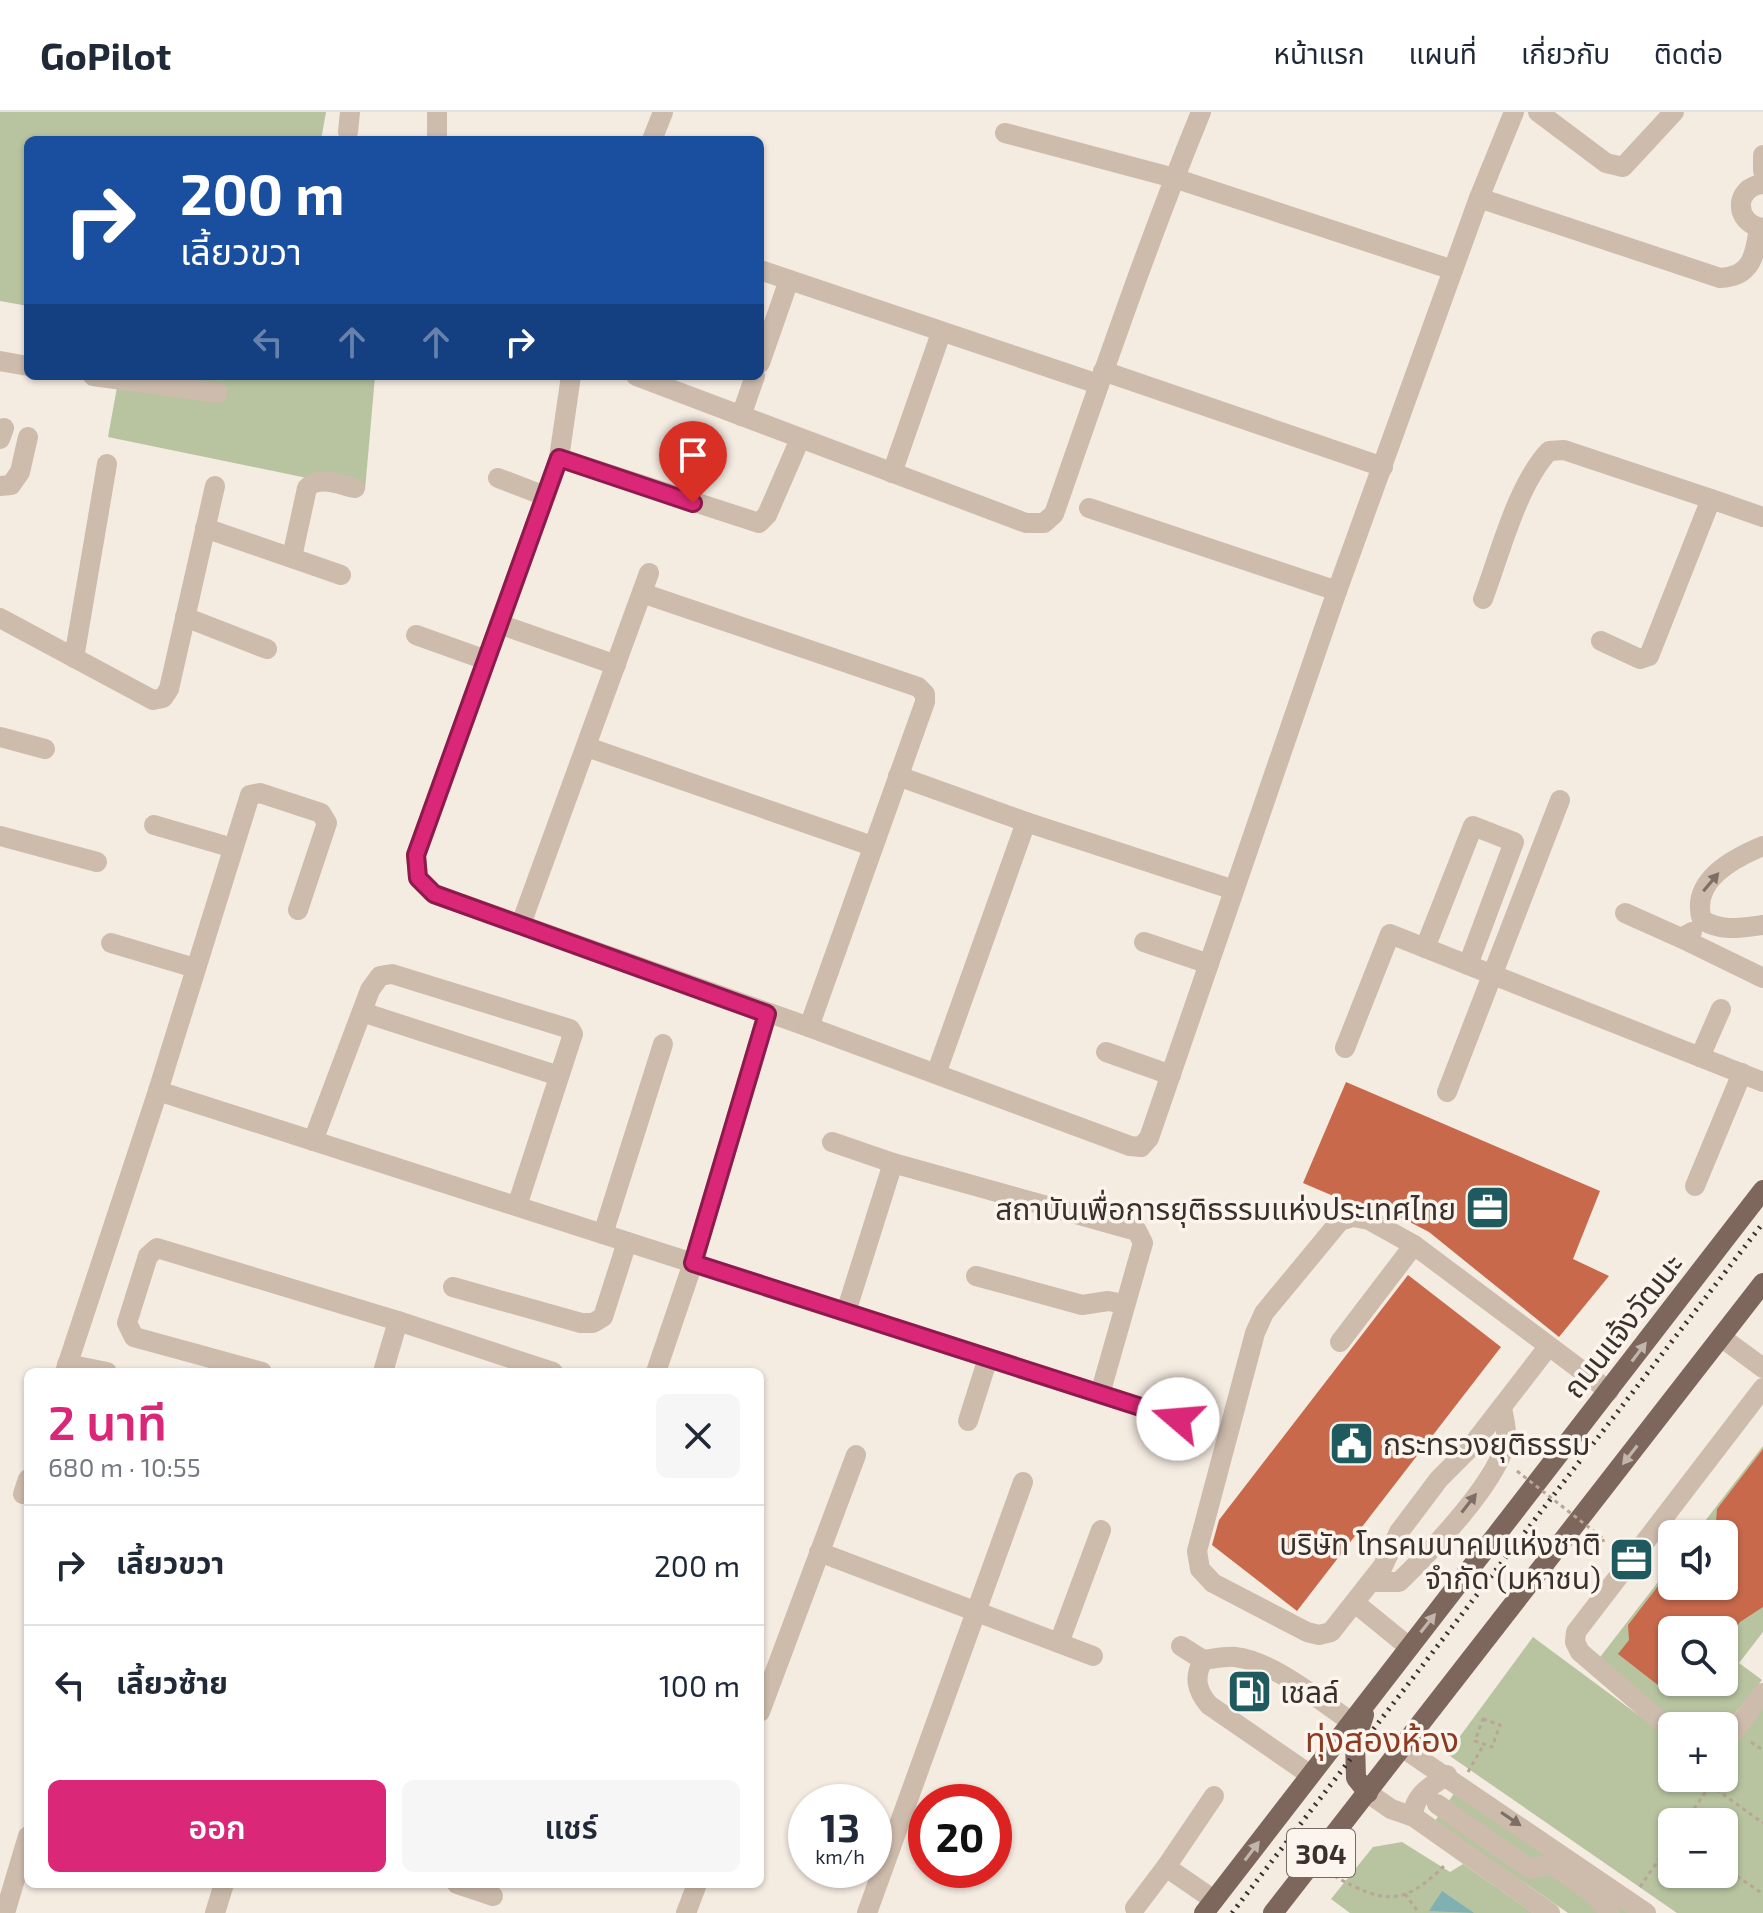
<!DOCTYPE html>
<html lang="th">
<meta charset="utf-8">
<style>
:root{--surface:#fff;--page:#f6f6f7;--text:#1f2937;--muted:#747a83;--line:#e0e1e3;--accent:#db2777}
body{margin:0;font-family:"Exo 2","Noto Sans Thai",sans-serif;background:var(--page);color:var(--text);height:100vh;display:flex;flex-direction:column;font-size:30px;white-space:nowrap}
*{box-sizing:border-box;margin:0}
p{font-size:26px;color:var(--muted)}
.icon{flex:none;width:44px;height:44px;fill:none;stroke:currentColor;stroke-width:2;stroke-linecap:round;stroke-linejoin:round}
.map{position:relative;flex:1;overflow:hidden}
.sheet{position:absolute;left:24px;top:1256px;width:740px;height:520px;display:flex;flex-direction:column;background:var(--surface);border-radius:12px;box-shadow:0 2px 6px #0004}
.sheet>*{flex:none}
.top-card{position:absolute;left:24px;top:24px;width:740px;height:244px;border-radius:12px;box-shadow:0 2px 6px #0004;background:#1a4fa0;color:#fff;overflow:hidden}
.buttons{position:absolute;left:1658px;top:1408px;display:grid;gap:16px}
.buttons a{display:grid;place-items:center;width:80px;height:80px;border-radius:12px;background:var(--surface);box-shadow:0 2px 6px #0004;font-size:40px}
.speed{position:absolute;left:788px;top:1672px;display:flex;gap:16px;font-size:40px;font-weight:700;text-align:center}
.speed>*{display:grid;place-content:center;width:104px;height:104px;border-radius:50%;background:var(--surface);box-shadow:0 2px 6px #0004;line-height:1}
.speed small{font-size:20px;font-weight:400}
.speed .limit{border:12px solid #d22;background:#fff;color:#111}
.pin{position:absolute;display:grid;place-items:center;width:68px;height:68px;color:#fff;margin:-82px -34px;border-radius:50% 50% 50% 0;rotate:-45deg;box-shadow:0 0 8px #0007}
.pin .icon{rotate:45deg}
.me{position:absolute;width:88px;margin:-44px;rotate:288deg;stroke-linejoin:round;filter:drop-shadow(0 0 6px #0008)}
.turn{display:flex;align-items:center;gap:28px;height:168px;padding:0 24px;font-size:36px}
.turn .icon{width:104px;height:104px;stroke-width:2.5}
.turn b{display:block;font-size:56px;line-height:68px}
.lanes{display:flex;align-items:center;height:76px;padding:0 24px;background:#0003;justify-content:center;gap:40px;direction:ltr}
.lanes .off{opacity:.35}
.round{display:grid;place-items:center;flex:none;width:84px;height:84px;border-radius:12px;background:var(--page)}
.summary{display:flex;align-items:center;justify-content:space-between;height:136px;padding:0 24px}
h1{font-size:48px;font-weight:600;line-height:60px;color:var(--accent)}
.primary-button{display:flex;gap:16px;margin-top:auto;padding:16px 24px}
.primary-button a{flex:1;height:92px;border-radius:12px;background:var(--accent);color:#fff;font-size:32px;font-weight:600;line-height:92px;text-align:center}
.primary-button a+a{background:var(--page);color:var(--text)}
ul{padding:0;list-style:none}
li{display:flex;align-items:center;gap:24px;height:120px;padding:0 24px;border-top:2px solid var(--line)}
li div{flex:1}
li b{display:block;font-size:30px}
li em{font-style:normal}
header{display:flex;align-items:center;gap:48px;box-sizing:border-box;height:112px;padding:0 40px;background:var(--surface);border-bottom:2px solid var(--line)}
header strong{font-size:38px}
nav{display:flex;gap:44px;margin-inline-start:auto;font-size:28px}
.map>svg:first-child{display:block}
.green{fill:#b8c4a0;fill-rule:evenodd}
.water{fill:#7fb0b2}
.building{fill:#c8694b}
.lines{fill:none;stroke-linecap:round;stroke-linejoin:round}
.path{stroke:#b9a596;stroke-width:3;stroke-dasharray:4 4;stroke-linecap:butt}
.minor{stroke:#cdbbac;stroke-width:20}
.major{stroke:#7d675c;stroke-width:20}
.rail{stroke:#3b302b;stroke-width:5;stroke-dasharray:2 6;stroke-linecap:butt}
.path-bridge{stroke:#b9a596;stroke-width:3;stroke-dasharray:4 4;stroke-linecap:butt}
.oneway{fill:#7d6f65}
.oneway2{fill:#c2b5ac}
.route-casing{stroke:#8e194d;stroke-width:20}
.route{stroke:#db2777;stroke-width:14}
.labels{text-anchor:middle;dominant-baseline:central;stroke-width:7;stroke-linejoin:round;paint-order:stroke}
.shield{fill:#fbf5ee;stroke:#756b66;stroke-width:2}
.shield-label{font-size:28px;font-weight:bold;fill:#3b302b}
.poi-label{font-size:30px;fill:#3b302b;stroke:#fbf5ee;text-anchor:end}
.street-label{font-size:30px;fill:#3b302b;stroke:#fbf5ee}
.quarter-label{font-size:34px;fill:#8c3b22;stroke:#fbf5ee}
</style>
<header>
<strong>GoPilot</strong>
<nav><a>หน้าแรก</a><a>แผนที่</a><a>เกี่ยวกับ</a><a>ติดต่อ</a></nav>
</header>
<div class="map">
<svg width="1763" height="1801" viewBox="0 0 1763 1801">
<rect width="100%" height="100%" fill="#f4ebe1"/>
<g class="green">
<polygon points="0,0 326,0 321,28 28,28 28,194 0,189"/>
<polygon points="119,264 375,264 365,378 108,325"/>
<path d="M1763,1334V1520L1739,1551L1762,1568L1724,1615L1677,1614L1597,1549L1672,1452V1474H1724V1422H1695ZM1672,1518H1724V1570H1672Z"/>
<path d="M1533,1525L1672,1628V1666H1724V1642L1763,1592V1801H1677L1447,1642ZM1672,1710H1724V1762H1672Z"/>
<polygon points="1455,1680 1629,1801 1568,1801 1435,1709"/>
<polygon points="1402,1730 1450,1760 1463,1752 1533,1801 1350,1801 1331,1787 1373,1735"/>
</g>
<polygon class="water" points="1442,1779 1474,1801 1429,1799"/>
<g class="building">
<polygon points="1346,970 1600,1079 1573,1147 1609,1164 1559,1225 1429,1120 1375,1092 1372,1096 1352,1092 1303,1071"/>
<polygon points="1408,1163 1501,1235 1297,1499 1212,1433 1219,1408"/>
<polygon points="1763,1337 1763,1495 1740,1510 1724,1531 1724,1518 1672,1518 1672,1584 1618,1542 1629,1528 1628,1513 1672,1456 1672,1474 1724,1474 1724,1422 1715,1422 1717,1397"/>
</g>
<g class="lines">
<g class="path">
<polyline points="1593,1431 1605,1428"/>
<polygon points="1483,1607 1500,1613 1492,1635 1475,1629"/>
<polyline points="1751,1630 1763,1638"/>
<polyline points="1468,1660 1484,1632"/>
<polyline points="1710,1673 1763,1711"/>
<polyline points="1685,1710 1715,1666"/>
<polyline points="1724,1755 1763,1782"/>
<path d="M1334,1764C1385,1792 1403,1795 1446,1752"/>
<polyline points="1640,1775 1672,1728"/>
<polyline points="1405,1782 1419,1801"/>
</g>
<g class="minor">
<polyline points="1538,0 1606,51 1623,55 1674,0"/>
<polyline points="348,20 350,0"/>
<polyline points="1005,21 1174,66 1453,158"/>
<polyline points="437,28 437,0"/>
<polyline points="652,28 663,0"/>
<polyline points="1763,43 1763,59"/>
<path d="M1763,72C1733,75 1734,112 1763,116"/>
<path d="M1479,86L1720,166C1752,165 1755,143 1759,116"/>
<polyline points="760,158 1098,272"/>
<polyline points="0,249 28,254"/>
<polyline points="760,251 789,168"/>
<polyline points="1103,259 1383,355"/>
<polyline points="93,264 218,281"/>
<path d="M636,264L1026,411H1044L1054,402C1101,267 1147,132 1201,0"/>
<polyline points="741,304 755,264"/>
<polyline points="0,327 4,316"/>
<polyline points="800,327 767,403 759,411 559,346 416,743 418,766 434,782 809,915 1130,1034 1141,1035 1149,1026 1337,479 1479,86 1514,0"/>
<polyline points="559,346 571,264"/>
<polyline points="892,361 941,221"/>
<polyline points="498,366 545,384"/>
<polyline points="0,374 11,373 20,360 28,325"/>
<polyline points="1089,396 1337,479"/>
<polyline points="205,416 341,463"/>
<path d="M292,445L307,376C319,363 340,373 355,376"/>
<polyline points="642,481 918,575 925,582 925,590 809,915"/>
<path d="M1483,487C1500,442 1517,373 1549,339L1564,338L1711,387"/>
<polyline points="185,505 267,537"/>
<polyline points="0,506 153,588 163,586 169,577 215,374"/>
<polyline points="499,512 616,553"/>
<polyline points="416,523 486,548"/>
<polyline points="1601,529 1640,547 1649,544 1711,387 1763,405"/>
<polyline points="74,546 107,352"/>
<polyline points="0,625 45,637"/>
<polyline points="587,635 872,734"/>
<polyline points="898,664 1026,710 1234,778"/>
<polyline points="154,713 233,736"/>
<polyline points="0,724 97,750"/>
<path d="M1763,734C1732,747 1690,769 1702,808C1723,820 1740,816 1763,813"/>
<polyline points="1625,801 1681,826 1692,820"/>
<polyline points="521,812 649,461"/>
<polyline points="1681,826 1763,866"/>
<polyline points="1144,830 1209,852"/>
<polyline points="111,831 195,856"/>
<polyline points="1425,836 1473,714 1514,730 1468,853"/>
<polyline points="362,900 559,964"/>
<polyline points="1345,936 1390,822 1763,970"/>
<polyline points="1106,940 1171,963"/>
<polyline points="1700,945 1721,897"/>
<polyline points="936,962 1026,710"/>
<polyline points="158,979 1178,1307"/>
<polyline points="1447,980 1560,688"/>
<polyline points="313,1029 370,878 380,864 392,862 570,917 573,922 517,1094"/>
<polyline points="832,1030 893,1051 1137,1119 1143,1131 1100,1282"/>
<polyline points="1695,1074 1742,961"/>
<polyline points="603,1122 663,932"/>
<polyline points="976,1164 1082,1193 1108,1189 1125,1192"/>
<polyline points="453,1175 581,1211 593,1211 603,1205 627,1130"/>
<polyline points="846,1200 893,1051"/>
<polyline points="1721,1225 1763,1256"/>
<polyline points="1340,1230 1414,1133"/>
<polyline points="1548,1235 1470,1336 1439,1367 1399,1420 1383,1454 1331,1520 1319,1523 1307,1520 1213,1471 1200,1457 1197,1439 1255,1221 1264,1201 1340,1109 1353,1105 1369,1108 1414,1133 1609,1279"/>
<polyline points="67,1252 107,1260"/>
<polyline points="65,1260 158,979 250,683 260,681 321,701 327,711 298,798"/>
<polyline points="262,1260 134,1225 127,1211 148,1144 157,1136 398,1209 553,1260"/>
<polyline points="383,1260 398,1209"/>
<polyline points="656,1260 693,1151 767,902"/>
<polyline points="968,1309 988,1246"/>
<polyline points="23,1382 28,1367"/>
<polyline points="819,1440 1093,1544"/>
<path d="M1371,1470H1399C1429,1441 1502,1366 1506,1326C1507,1316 1503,1304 1502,1295"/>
<polyline points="1355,1491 1409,1535"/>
<polyline points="1059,1531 1101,1418"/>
<path d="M1181,1534L1203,1548C1194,1565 1196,1578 1209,1593L1309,1662"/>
<path d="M1203,1548C1213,1547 1225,1544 1235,1545C1273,1549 1320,1589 1352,1610"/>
<polyline points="760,1600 856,1343"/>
<polyline points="1672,1619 1580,1540 1575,1530 1576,1520 1763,1276"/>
<polyline points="1724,1633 1763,1581"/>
<polyline points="1403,1636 1646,1801"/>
<polyline points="1368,1681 1391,1697 1414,1705 1550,1801"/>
<polyline points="1437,1692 1530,1757 1551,1752 1594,1782 1610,1801"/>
<path d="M1414,1705C1411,1685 1432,1673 1447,1663"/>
<polyline points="1166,1755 1214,1684"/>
<polyline points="457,1772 493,1784"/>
<polyline points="1135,1796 1166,1755 1214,1788"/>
<polyline points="5,1801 28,1724"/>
<polyline points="215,1801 224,1772"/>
<polyline points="686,1801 697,1772"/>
<polyline points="867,1801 1023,1370"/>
</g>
<g class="major">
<polyline points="1364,1603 1355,1630 1356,1666 1368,1681"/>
<polyline points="1204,1801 1763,1078"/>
<polyline points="1273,1801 1763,1171"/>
</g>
<polyline class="rail" points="1232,1801 1763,1111"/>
<polyline class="path-bridge" points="1517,1359 1605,1428"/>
</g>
<defs><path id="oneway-solid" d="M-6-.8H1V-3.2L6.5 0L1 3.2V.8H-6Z" transform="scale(2)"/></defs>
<g class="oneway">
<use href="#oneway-solid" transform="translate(1711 770) rotate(-50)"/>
<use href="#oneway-solid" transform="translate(1469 1391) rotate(-52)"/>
<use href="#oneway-solid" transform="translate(1511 1707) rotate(34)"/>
</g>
<g class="oneway2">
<use href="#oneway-solid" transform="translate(1639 1240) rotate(-53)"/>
<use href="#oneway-solid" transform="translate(1630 1343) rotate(128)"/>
<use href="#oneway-solid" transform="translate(1428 1511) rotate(-52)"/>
<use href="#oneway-solid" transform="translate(1252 1739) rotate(-53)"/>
</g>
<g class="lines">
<defs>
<polyline id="route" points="693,391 559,346 416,743 418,766 434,782 767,902 693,1151 1178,1307"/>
</defs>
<use href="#route" class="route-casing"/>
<use href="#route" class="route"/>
</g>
<defs>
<symbol id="office-square" viewBox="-11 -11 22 22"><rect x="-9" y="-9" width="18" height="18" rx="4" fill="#1f5a5e" stroke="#fbf5ee"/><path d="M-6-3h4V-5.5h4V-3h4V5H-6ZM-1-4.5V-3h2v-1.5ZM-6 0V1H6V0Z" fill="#fff"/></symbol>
<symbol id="civic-square" viewBox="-11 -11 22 22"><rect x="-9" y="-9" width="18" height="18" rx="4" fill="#1f5a5e" stroke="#fbf5ee"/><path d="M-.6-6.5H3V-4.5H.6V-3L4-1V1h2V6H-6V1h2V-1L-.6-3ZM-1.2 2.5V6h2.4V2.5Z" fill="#fff"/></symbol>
<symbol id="fuel-square" viewBox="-11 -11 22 22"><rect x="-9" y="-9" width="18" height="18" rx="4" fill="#1f5a5e" stroke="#fbf5ee"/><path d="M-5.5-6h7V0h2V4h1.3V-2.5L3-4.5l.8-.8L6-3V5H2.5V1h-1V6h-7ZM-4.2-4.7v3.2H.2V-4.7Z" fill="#fff"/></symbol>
</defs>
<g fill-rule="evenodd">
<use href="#office-square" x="1462" y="1070" width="51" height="51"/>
<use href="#civic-square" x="1326" y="1306" width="51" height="51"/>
<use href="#office-square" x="1606" y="1422" width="51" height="51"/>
<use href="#fuel-square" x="1224" y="1554" width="51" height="51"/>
</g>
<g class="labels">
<rect class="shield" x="1287" y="1717" width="68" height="48" rx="6"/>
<g class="shield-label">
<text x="1321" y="1741">304</text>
</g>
<g class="poi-label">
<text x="1456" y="1096">สถาบันเพื่อการยุติธรรมแห่งประเทศไทย</text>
<text x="1383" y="1331" text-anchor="start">กระทรวงยุติธรรม</text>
<text x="1601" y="1431">บริษัท โทรคมนาคมแห่งชาติ<tspan x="1601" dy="34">จำกัด (มหาชน)</tspan></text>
<text x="1280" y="1579" text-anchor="start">เชลล์</text>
</g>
<g class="street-label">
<text transform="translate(1622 1213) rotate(-52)">ถนนแจ้งวัฒนะ</text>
</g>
<g class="quarter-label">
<text x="1382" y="1626">ทุ่งสองห้อง</text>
</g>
</g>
</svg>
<div class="buttons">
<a><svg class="icon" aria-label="sound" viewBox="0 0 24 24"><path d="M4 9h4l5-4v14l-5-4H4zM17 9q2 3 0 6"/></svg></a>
<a><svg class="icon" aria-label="search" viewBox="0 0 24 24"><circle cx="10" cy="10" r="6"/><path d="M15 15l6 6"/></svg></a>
<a>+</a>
<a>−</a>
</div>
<div class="speed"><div>13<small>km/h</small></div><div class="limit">20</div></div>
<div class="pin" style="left:693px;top:391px;background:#d93025"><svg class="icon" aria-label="arrive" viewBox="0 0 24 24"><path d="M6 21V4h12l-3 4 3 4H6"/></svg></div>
<svg class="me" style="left:1178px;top:1307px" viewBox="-20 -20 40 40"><circle r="19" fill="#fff"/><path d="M0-13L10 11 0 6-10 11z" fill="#db2777"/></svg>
<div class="top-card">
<div class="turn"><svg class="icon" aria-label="right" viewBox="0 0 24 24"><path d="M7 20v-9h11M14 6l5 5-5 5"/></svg><div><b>200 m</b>เลี้ยวขวา</div></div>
<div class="lanes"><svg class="icon off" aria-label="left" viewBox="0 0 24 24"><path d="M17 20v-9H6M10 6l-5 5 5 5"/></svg><svg class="icon off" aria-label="ahead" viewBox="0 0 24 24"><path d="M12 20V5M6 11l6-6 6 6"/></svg><svg class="icon off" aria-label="ahead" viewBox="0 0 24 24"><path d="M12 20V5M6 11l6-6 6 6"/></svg><svg class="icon" aria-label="right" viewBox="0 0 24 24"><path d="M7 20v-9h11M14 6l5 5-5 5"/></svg></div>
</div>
<section class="sheet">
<div class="summary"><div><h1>2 นาที</h1><p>680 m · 10:55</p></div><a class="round"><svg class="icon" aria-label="close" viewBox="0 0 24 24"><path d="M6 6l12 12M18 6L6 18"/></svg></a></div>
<ul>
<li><svg class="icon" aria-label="right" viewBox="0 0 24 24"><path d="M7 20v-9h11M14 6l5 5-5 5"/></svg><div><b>เลี้ยวขวา</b></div><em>200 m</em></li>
<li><svg class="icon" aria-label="left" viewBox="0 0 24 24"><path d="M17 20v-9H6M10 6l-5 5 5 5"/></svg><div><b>เลี้ยวซ้าย</b></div><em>100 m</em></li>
</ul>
<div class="primary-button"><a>ออก</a><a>แชร์</a></div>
</section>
</div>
